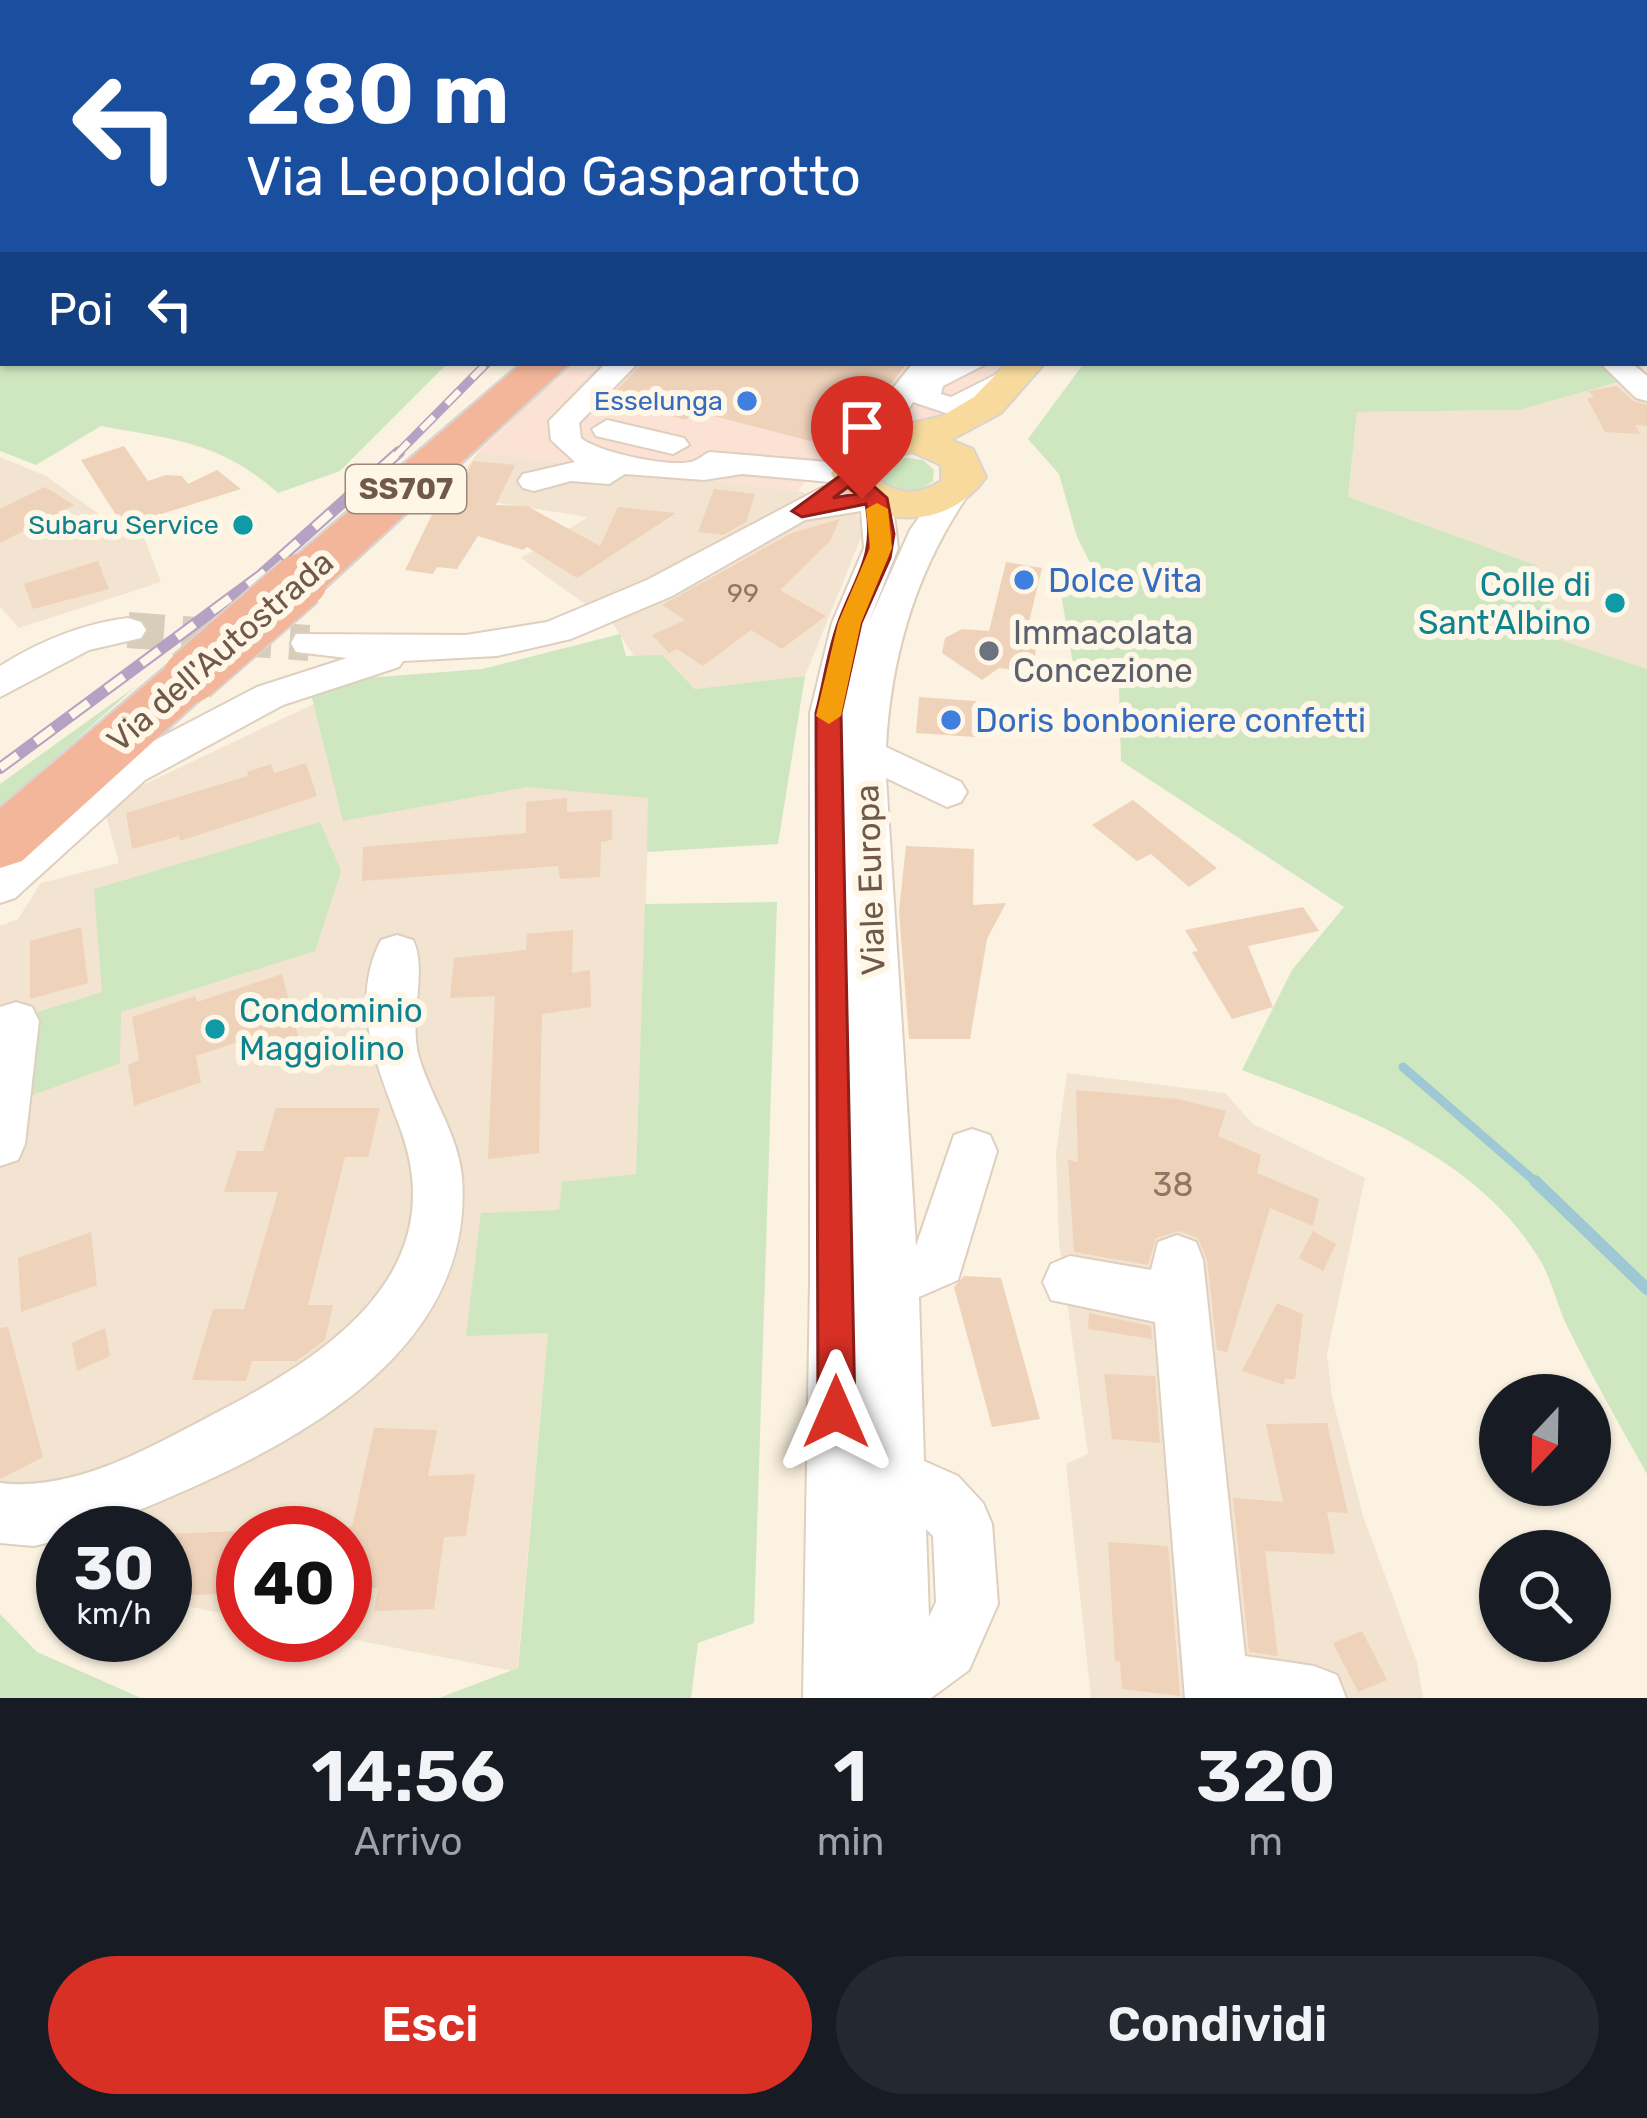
<!DOCTYPE html>
<html lang="it">
<style>
:root{--surface:#171b24;--page:#242831;--text:#f1f3f6;--muted:#9ea1a6;--accent:#d93025}
body{margin:0;font-family:Rubik,sans-serif;background:var(--page);color:var(--text);height:100vh;display:flex;flex-direction:column;font-size:45px;white-space:nowrap}
*{box-sizing:border-box;margin:0}
p{font-size:39px;color:var(--muted)}
.icon{flex:none;width:66px;height:66px;fill:none;stroke:currentColor;stroke-width:2;stroke-linecap:round;stroke-linejoin:round}
.map{position:relative;height:1698px;overflow:hidden}
.side{display:flex;flex-direction:column;background:var(--surface);flex:1}
.side>*{flex:none}
.guide{position:absolute;left:0px;top:0px;width:1647px;height:366px;box-shadow:0 3px 9px #0004;background:#1a4fa0;color:#fff;overflow:hidden}
.needle{width:78px;rotate:202deg}
.controls{position:absolute;left:1479px;top:1374px;display:grid;gap:24px}
.controls a{display:grid;place-items:center;width:132px;height:132px;border-radius:50%;background:var(--surface);box-shadow:0 3px 9px #0004;font-size:60px}
.speed{position:absolute;left:36px;top:1506px;display:flex;gap:24px;font-size:60px;font-weight:700;text-align:center}
.speed>*{display:grid;place-content:center;width:156px;height:156px;border-radius:50%;background:var(--surface);box-shadow:0 3px 9px #0004;line-height:1}
.speed small{font-size:30px;font-weight:400}
.speed .limit{border:18px solid #d22;background:#fff;color:#111}
.pin{position:absolute;display:grid;place-items:center;width:102px;height:102px;color:#fff;margin:-123px -51px;border-radius:50% 50% 50% 0;rotate:-45deg;box-shadow:0 0 12px #0007}
.pin .icon{rotate:45deg}
.me{position:absolute;width:132px;margin:-66px;rotate:0deg;stroke-linejoin:round;filter:drop-shadow(0 0 9px #0008)}
.turn{display:flex;align-items:center;gap:42px;height:252px;padding:0 48px;font-size:54px}
.turn .icon{width:156px;height:156px;stroke-width:2.5}
.turn b{display:block;font-size:84px;line-height:102px}
.then{display:flex;align-items:center;height:114px;padding:0 48px;background:#0003;gap:24px;font-size:45px}
.eta{display:flex;justify-content:space-evenly;align-items:center;height:204px;text-align:center}
.eta b{font-size:72px;font-weight:600;line-height:84px}
.cta{display:flex;gap:24px;margin-top:auto;padding:24px 48px}
.cta a{flex:1;height:138px;border-radius:72px;background:var(--accent);color:#fff;font-size:48px;font-weight:600;line-height:138px;text-align:center}
.cta a+a{background:var(--page);color:var(--text)}
.map>svg:first-child{display:block}
.residential{fill:#f2e4d0}
.commercial{fill:#fbe2d5}
.green{fill:#cee7c1}
.lines{fill:none;stroke-linecap:round;stroke-linejoin:round}
.stream-far1{stroke:#9ec9d4;stroke-width:9}
.stream{stroke:#9ec9d4;stroke-width:12}
.building{fill:#efd2ba}
.minor-tunnel{stroke:#d8ccbb;stroke-width:36;stroke-dasharray:36 18;stroke-linecap:butt}
.minor-casing{stroke:#decfbe;stroke-width:4}
.major-casing{stroke:#dad4d0;stroke-width:4}
.highway-casing{stroke:#dad4d0;stroke-width:5}
.minor{fill:#fff;fill-rule:evenodd}
.major{fill:#f7da9c;fill-rule:evenodd}
.highway{fill:#f3b69a;fill-rule:evenodd}
.rail-far2-casing{stroke:#b5a1c3;stroke-width:8}
.rail-far1-casing{stroke:#b5a1c3;stroke-width:9}
.rail-casing{stroke:#b5a1c3;stroke-width:12}
.rail-far2{stroke:#fef6e7;stroke-width:4.5;stroke-dasharray:15;stroke-linecap:butt}
.rail-far1{stroke:#fef6e7;stroke-width:6;stroke-dasharray:18;stroke-linecap:butt}
.rail{stroke:#fef6e7;stroke-width:8;stroke-dasharray:22;stroke-linecap:butt}
.highway-bridge-casing{stroke:#dad4d0;stroke-width:58;stroke-linecap:butt}
.highway-bridge{stroke:#f3b69a;stroke-width:54}
.route{fill:#d93025;stroke:#8d1f18;stroke-width:3;fill-rule:evenodd}
.slow{fill:#f59e0b}
.shop-dot{fill:#3f7fe0;stroke:#fef6e7;stroke-width:4.5}
.culture-dot{fill:#0f9aa8;stroke:#fef6e7;stroke-width:4.5}
.worship-dot{fill:#6b7280;stroke:#fef6e7;stroke-width:4.5}
.labels{text-anchor:middle;dominant-baseline:central;stroke-width:12;stroke-linejoin:round;paint-order:stroke}
.far-shop-label{font-size:27px;fill:#366cbe;stroke:#fef6e7;text-anchor:end}
.far-culture-label{font-size:27px;fill:#0d838f;stroke:#fef6e7;text-anchor:end}
.number-label{font-size:27px;fill:#907765}
.shield{fill:#fef6e7;stroke:#9b8878;stroke-width:3}
.shield-label{font-size:30px;font-weight:bold;fill:#715949}
.shop-label{font-size:33px;fill:#366cbe;stroke:#fef6e7;text-anchor:start}
.culture-label{font-size:33px;fill:#0d838f;stroke:#fef6e7;text-anchor:end}
.worship-label{font-size:33px;fill:#5b616d;stroke:#fef6e7;text-anchor:start}
.street-label{font-size:33px;fill:#715949;stroke:#fef6e7}
.near-number-label{font-size:33px;fill:#907765}
</style>
<div class="map">
<svg width="1647" height="1698" viewBox="0 0 1647 1698">
<rect width="100%" height="100%" fill="#fbf2e1"/>
<g class="residential">
<polygon points="1622,381 1647,402 1647,669 1561,640 1348,498 1357,412 1519,410"/>
<polygon points="478,452 798,491 856,511 864,530 805,676 695,689 662,655 635,658 613,624 521,558 588,517 448,495"/>
<polygon points="0,457 46,476 114,525 144,537 161,582 19,628 0,607"/>
<polygon points="324,699 651,751 636,1175 562,1183 517,1672 331,1635 345,1635 345,1533 243,1533 243,1617 165,1602 165,1533 132,1533 149,1474 0,1489 0,926 18,919 41,883 119,863 103,804"/>
<polygon points="1067,1073 1225,1093 1253,1124 1365,1178 1327,1354 1332,1397 1363,1516 1417,1662 1423,1698 1091,1698 1066,1464 1088,1454 1059,1243 1056,1153"/>
</g>
<polygon class="commercial" points="572,363 1019,363 979,404 888,435 852,440 823,460 798,491 478,452"/>
<g class="green">
<path d="M0,315L3,363H448L340,471L278,493C219,441 175,440 101,426L36,465L0,451Z"/>
<path d="M1084,363H1603L1622,381L1519,410L1357,412L1348,497L1538,566L1561,640L1647,669V1474C1620,1425 1592,1377 1568,1328C1557,1306 1552,1280 1540,1260C1475,1153 1352,1112 1242,1070L1292,970L1344,907L1121,761L1119,687L1074,670L1060,588L1098,578L1077,537L1059,474L1028,439Z"/>
<polygon points="894,456 923,460 934,470 933,481 920,490 889,489 873,474 878,463"/>
<polygon points="620,634 626,656 662,655 695,689 805,676 778,844 647,852 648,798 527,787 343,821 310,690 366,678 482,669"/>
<polygon points="135,687 0,808 0,784"/>
<polygon points="320,822 341,871 315,951 121,1012 120,1063 25,1098 38,1012 102,992 94,889"/>
<polygon points="777,902 754,1623 698,1643 691,1698 439,1698 518,1668 548,1333 466,1336 481,1213 559,1210 562,1182 636,1174 645,904"/>
<polygon points="0,1614 37,1652 141,1698 0,1698"/>
</g>
<g class="lines">
<polyline class="stream-far1" points="1403,1067 1538,1184"/>
<polyline class="stream" points="1535,1181 1647,1289"/>
</g>
<g class="building">
<polygon points="642,363 907,363 870,410 846,403 814,442 694,411 686,420 608,399"/>
<polygon points="1617,386 1633,401 1647,405 1647,426 1635,425 1640,434 1605,432 1587,398 1594,397 1588,391"/>
<polygon points="124,446 148,481 166,475 182,476 188,484 217,470 241,489 123,526 81,460"/>
<polygon points="473,461 515,465 496,505 527,506 600,546 618,507 676,513 577,578 527,547 523,550 478,536 457,569 437,567 433,574 405,570 436,506 452,504"/>
<polygon points="45,487 74,505 0,543 0,509"/>
<polygon points="714,489 755,494 746,522 723,535 698,532"/>
<polygon points="840,519 830,541 780,590 826,616 782,649 751,630 703,666 677,649 669,653 652,635 685,620 662,605 792,533"/>
<polygon points="98,561 109,589 33,609 24,584"/>
<polygon points="1006,562 1042,568 1026,635 1037,638 1035,657 1015,670 999,668 982,680 942,653 945,638 962,629 989,631"/>
<polygon points="919,697 976,701 975,737 916,733"/>
<polygon points="306,763 317,796 180,841 179,836 132,849 126,813 248,776 247,772 271,764 274,773"/>
<polygon points="567,798 567,812 612,810 612,840 601,842 600,877 560,879 558,866 362,881 363,847 526,833 526,802"/>
<polygon points="1133,800 1217,868 1189,887 1151,854 1137,861 1092,825"/>
<polygon points="906,846 974,849 973,905 1006,903 987,939 970,1039 909,1039 899,911"/>
<polygon points="1303,907 1319,931 1248,946 1273,1007 1232,1019 1192,952 1198,951 1185,930"/>
<polygon points="81,927 88,983 30,999 30,941"/>
<polygon points="573,930 572,973 590,970 591,1007 542,1014 539,1153 488,1159 495,996 450,998 454,958 526,950 527,934"/>
<polygon points="282,974 302,1051 256,1067 253,1052 244,1055 241,1041 196,1056 201,1082 134,1106 128,1065 139,1060 132,1017 195,996 197,1002"/>
<polygon points="1076,1090 1178,1099 1226,1111 1218,1136 1261,1155 1257,1173 1319,1199 1313,1226 1270,1208 1227,1352 1217,1350 1207,1260 1198,1238 1179,1231 1156,1238 1148,1265 1074,1252 1068,1160 1078,1162"/>
<polygon points="276,1108 380,1108 368,1157 345,1157 308,1305 333,1305 325,1340 296,1361 252,1361 246,1381 192,1380 213,1309 244,1309 278,1192 224,1192 237,1151 263,1151"/>
<polygon points="1313,1231 1336,1244 1323,1271 1299,1258"/>
<polygon points="91,1232 97,1285 21,1312 18,1258"/>
<polygon points="964,1276 1001,1278 1040,1419 992,1427 954,1287"/>
<polygon points="1277,1303 1303,1314 1295,1379 1285,1379 1284,1385 1242,1371"/>
<polygon points="1089,1313 1151,1326 1152,1339 1088,1329"/>
<polygon points="8,1327 43,1457 0,1479 0,1328"/>
<polygon points="105,1328 110,1356 77,1371 72,1343"/>
<polygon points="1104,1374 1155,1376 1160,1443 1112,1439"/>
<polygon points="1327,1423 1348,1513 1327,1512 1335,1554 1265,1551 1278,1656 1249,1652 1233,1498 1283,1502 1266,1424"/>
<polygon points="374,1428 437,1430 428,1476 475,1474 466,1536 444,1537 434,1609 374,1611 378,1588 345,1589 345,1528 352,1527"/>
<polygon points="243,1531 243,1593 165,1596 165,1534"/>
<polygon points="1108,1542 1168,1546 1180,1696 1122,1689 1120,1662 1115,1661"/>
<polygon points="1362,1631 1387,1680 1358,1692 1333,1643"/>
</g>
<g class="lines">
<polyline class="minor-tunnel" points="128,630 309,643"/>
<defs>
<g id="minor">
<polygon points="337,0 359,0 335,3"/>
<polygon points="1325,0 1352,0 1354,3 1327,3"/>
<rect x="0" y="26" width="3" height="12"/>
<polygon points="1644,97 1647,98 1647,112 1644,111"/>
<polygon points="0,101 3,102 3,121 0,120"/>
<polygon points="1644,132 1647,133 1647,148 1644,147"/>
<rect x="1644" y="191" width="3" height="16"/>
<rect x="1644" y="289" width="3" height="17"/>
<path d="M606,363H638L579,423L581,438C597,452 673,469 694,461C700,459 704,454 710,452L852,464L868,474L852,484L742,474L704,480L625,474L609,484L571,481L534,491L523,488L518,481L523,474L575,462L551,440L549,421Z"/>
<polygon points="913,363 988,363 943,386 941,394 951,397 1009,368 1024,377 955,416 913,402 895,431 901,442 896,449 874,449 863,431 867,421"/>
<polygon points="1600,363 1632,363 1647,376 1647,401 1636,398"/>
<polygon points="607,420 684,438 689,445 673,454 596,436 592,429"/>
<path d="M952,485L968,495C916,571 891,655 886,747L961,782L967,792L961,802L947,807L886,778L916,1246L954,1135L972,1129L990,1135L997,1151L958,1280L919,1297L924,1461L958,1476L983,1503L992,1524L998,1604L969,1670L931,1698H803L810,1283V713L832,623L864,548L861,511L805,520L672,596L571,639L497,656L403,661L399,667L283,705L145,780L15,898L0,903V861L117,760L257,687L347,658L296,652L291,643L296,634L466,635L547,622L647,580L823,487L838,495L876,488L892,498L898,548L868,624L910,530L940,488ZM926,1529L933,1536L936,1602L929,1617Z"/>
<path d="M128,618L141,622L146,630L141,638L89,650L0,697V666C40,641 81,624 128,618Z"/>
<path d="M397,935L413,940C428,970 408,1020 419,1057C431,1098 458,1134 462,1177C477,1380 236,1471 83,1533H63V1539L34,1546L0,1543V1483C74,1492 149,1448 214,1414C322,1358 452,1277 402,1133C380,1071 347,1006 381,940Z"/>
<polygon points="16,1002 32,1007 39,1021 25,1144 18,1160 0,1166 0,1007"/>
<polygon points="1177,1235 1196,1242 1203,1260 1245,1656 1314,1666 1337,1675 1346,1698 1185,1698 1155,1322 1051,1300 1043,1282 1051,1264 1070,1256 1151,1270 1158,1242"/>
</g>
<g id="major">
<polygon points="1245,0 1272,0 1274,3 1247,3"/>
<path d="M1007,363H1045L1001,413L951,440L973,449L986,477C948,532 868,531 831,474L846,445L871,433L942,416L974,397ZM912,452L941,465V481C916,497 893,495 873,474L878,461Z"/>
</g>
<g id="highway">
<polygon points="941,0 975,0 939,3"/>
<polygon points="522,363 570,363 319,593 300,597 281,593 274,581 281,569"/>
<polygon points="191,657 211,663 219,676 211,689 22,861 0,868 0,808 171,663"/>
</g>
</defs>
<use href="#minor" class="minor-casing"/>
<use href="#major" class="major-casing"/>
<use href="#highway" class="highway-casing"/>
<use href="#minor" class="minor"/>
<use href="#major" class="major"/>
<use href="#highway" class="highway"/>
<defs>
<polyline id="rail-far2" points="891,3 896,0"/>
<polyline id="rail-far1" points="396,455 487,363"/>
<polyline id="rail" points="0,768 261,575 399,452"/>
</defs>
<use href="#rail-far2" class="rail-far2-casing"/>
<use href="#rail-far1" class="rail-far1-casing"/>
<use href="#rail" class="rail-casing"/>
<use href="#rail-far2" class="rail-far2"/>
<use href="#rail-far1" class="rail-far1"/>
<use href="#rail" class="rail"/>
<defs>
<polyline id="highway-bridge" points="191,676 300,581"/>
</defs>
<use href="#highway-bridge" class="highway-bridge-casing"/>
<use href="#highway-bridge" class="highway-bridge"/>
</g>
<path class="route" d="M852,467L887,498L894,534L890,558L861,623L841,713L855,1412L849,1425L836,1431L823,1425L818,1412L816,713C824,683 828,650 839,621C856,575 876,556 866,504L802,517L792,511ZM848,487L856,494L833,498Z"/>
<polygon class="slow" points="877,503 888,509 892,548 861,623 841,716 829,724 816,716 838,623 870,548 866,509"/>
<g class="shop-dot">
<circle cx="747" cy="401" r="12"/>
<circle cx="1024" cy="580" r="12"/>
<circle cx="951" cy="720" r="12"/>
</g>
<g class="culture-dot">
<circle cx="243" cy="525" r="12"/>
<circle cx="1615" cy="603" r="12"/>
<circle cx="215" cy="1029" r="12"/>
</g>
<circle class="worship-dot" cx="989" cy="651" r="12"/>
<g class="labels">
<g class="far-shop-label">
<text x="723" y="401">Esselunga</text>
</g>
<g class="far-culture-label">
<text x="219" y="525">Subaru Service</text>
</g>
<g class="number-label">
<text x="743" y="593">99</text>
</g>
<rect class="shield" x="346" y="465" width="120" height="48" rx="9"/>
<g class="shield-label">
<text x="406" y="489">SS707</text>
</g>
<g class="shop-label">
<text x="1048" y="580">Dolce Vita</text>
<text x="975" y="720">Doris bonboniere confetti</text>
</g>
<g class="culture-label">
<text x="1591" y="584">Colle di<tspan x="1591" dy="38">Sant'Albino</tspan></text>
<text x="239" y="1010" text-anchor="start">Condominio<tspan x="239" dy="38">Maggiolino</tspan></text>
</g>
<g class="worship-label">
<text x="1013" y="632">Immacolata<tspan x="1013" dy="38">Concezione</tspan></text>
</g>
<g class="street-label">
<text transform="translate(220 651) rotate(-41)">Via dell'Autostrada</text>
<text transform="translate(870 880) rotate(-92)">Viale Europa</text>
</g>
<g class="near-number-label">
<text x="1173" y="1184">38</text>
</g>
</g>
</svg>
<div class="controls">
<a><svg class="needle" viewBox="-14 -14 28 28"><path d="M0-13l5 13h-10z" fill="#e53935"/><path d="M0 13l5-13h-10z" fill="#9ea1a6"/></svg></a>
<a><svg class="icon" aria-label="search" viewBox="0 0 24 24"><circle cx="10" cy="10" r="6"/><path d="M15 15l6 6"/></svg></a>
</div>
<div class="speed"><div>30<small>km/h</small></div><div class="limit">40</div></div>
<div class="pin" style="left:862px;top:499px;background:#d93025"><svg class="icon" aria-label="arrive" viewBox="0 0 24 24"><path d="M6 21V4h12l-3 4 3 4H6"/></svg></div>
<svg class="me" style="left:836px;top:1412px" viewBox="-20 -20 40 40"><path d="M0-17L14 15 0 8-14 15z" fill="#d93025" stroke="#fff" stroke-width="4"/></svg>
<div class="guide">
<div class="turn"><svg class="icon" aria-label="left" viewBox="0 0 24 24"><path d="M17 20v-9H6M10 6l-5 5 5 5"/></svg><div><b>280 m</b>Via Leopoldo Gasparotto</div></div>
<div class="then">Poi<svg class="icon" aria-label="left" viewBox="0 0 24 24"><path d="M17 20v-9H6M10 6l-5 5 5 5"/></svg></div>
</div>
</div>
<section class="side">
<div class="eta">
<div><b>14:56</b><p>Arrivo</p></div>
<div><b>1</b><p>min</p></div>
<div><b>320</b><p>m</p></div>
</div>
<div class="cta"><a>Esci</a><a>Condividi</a></div>
</section>
